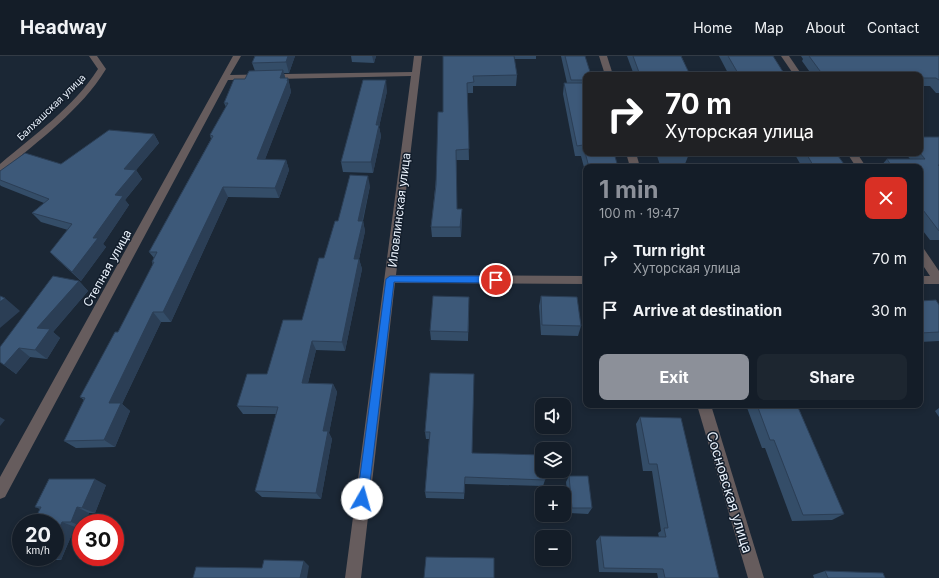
<!DOCTYPE html>
<meta charset="utf-8">
<style>
:root{--surface:#141d28;--page:#1d2630;--text:#f1f3f6;--muted:#9da2a8;--line:#333b45;--accent:#8c9099}
body{margin:0;font-family:Inter,sans-serif;background:var(--page);color:var(--text);height:100vh;display:flex;flex-direction:column;font-size:15px;white-space:nowrap}
*{box-sizing:border-box;margin:0}
p{font-size:13px;color:var(--muted)}
.icon{flex:none;width:22px;height:22px;fill:none;stroke:currentColor;stroke-width:2;stroke-linecap:round;stroke-linejoin:round}
.map{position:relative;flex:1;overflow:hidden}
.drawer{position:absolute;left:583px;top:108px;width:340px;height:244px;display:flex;flex-direction:column;background:var(--surface);border-radius:8px;box-shadow:0 2px 6px #0003,0 0 0 1px var(--line)}
.drawer>*{flex:none}
.guide{position:absolute;left:583px;top:16px;width:340px;height:84px;border-radius:8px;box-shadow:0 2px 6px #0003,0 0 0 1px var(--line);background:#202124;color:#fff;overflow:hidden}
.tools{position:absolute;left:535px;top:342px;display:grid;gap:8px}
.tools a{display:grid;place-items:center;width:36px;height:36px;border-radius:8px;background:var(--surface);box-shadow:0 2px 6px #0003,0 0 0 1px var(--line);font-size:20px}
.speed{position:absolute;left:12px;top:458px;display:flex;gap:8px;font-size:20px;font-weight:700;text-align:center}
.speed>*{display:grid;place-content:center;width:52px;height:52px;border-radius:50%;background:var(--surface);box-shadow:0 2px 6px #0003,0 0 0 1px var(--line);line-height:1}
.speed small{font-size:10px;font-weight:400}
.speed .limit{border:6px solid #d22;background:#fff;color:#111}
.pin{position:absolute;display:grid;place-items:center;width:34px;height:34px;color:#fff;margin:-17px;border:2px solid #fff;border-radius:50%;box-shadow:0 1px 4px #0007}
.me{position:absolute;width:44px;margin:-22px;rotate:7deg;stroke-linejoin:round;filter:drop-shadow(0 0 3px #0008)}
.turn{display:flex;align-items:center;gap:14px;height:84px;padding:0 16px;font-size:18px}
.turn .icon{width:52px;height:52px;stroke-width:2.5}
.turn b{display:block;font-size:28px;line-height:34px}
.round{display:grid;place-items:center;flex:none;width:42px;height:42px;border-radius:8px;background:var(--page)}
.head{display:flex;align-items:center;justify-content:space-between;height:68px;padding:0 16px}
h1{font-size:24px;font-weight:700;line-height:30px;color:var(--accent)}
.button{display:flex;gap:8px;margin-top:auto;padding:8px 16px}
.button a{flex:1;height:46px;border-radius:8px;background:var(--accent);color:#fff;font-size:16px;font-weight:700;line-height:46px;text-align:center}
.button a+a{background:var(--page);color:var(--text)}
ul{padding:0;list-style:none}
li{display:flex;align-items:center;gap:12px;height:52px;padding:0 16px}
li div{flex:1}
li b{display:block;font-size:15px}
li em{font-style:normal}
header{display:flex;align-items:center;gap:24px;box-sizing:border-box;height:56px;padding:0 20px;background:var(--surface);border-bottom:1px solid var(--line)}
header strong{font-size:19px}
nav{display:flex;gap:22px;margin-inline-start:auto;font-size:14px}
.map>svg:first-child{display:block}
.lines{fill:none;stroke-linecap:round;stroke-linejoin:round}
.minor{fill:#665c5d;fill-rule:evenodd}
.wall{fill:#344d68}
.shaded-wall{fill:#2b3e55}
.building{fill:#3d5979;stroke:#2b3e55}
.route{fill:#1a73e8;stroke:#114b97}
.labels{text-anchor:middle;dominant-baseline:central;stroke-width:3;stroke-linejoin:round;paint-order:stroke}
.far-street-label{font-size:10px;fill:#e8f0fa;stroke:#121d2b}
.street-label{font-size:12px;fill:#e8f0fa;stroke:#121d2b}
.near-street-label{font-size:14px;fill:#e8f0fa;stroke:#121d2b}
</style>
<header>
<strong>Headway</strong>
<nav><a>Home</a><a>Map</a><a>About</a><a>Contact</a></nav>
</header>
<div class="map">
<svg width="939" height="522" viewBox="0 0 939 522">
<rect width="100%" height="100%" fill="#1b2735"/>
<g class="lines">
<g class="minor">
<path d="M89,0H97L106,13C81,54 39,84 3,115L0,116V108C34,79 74,51 98,13Z"/>
<polygon points="233,0 241,0 230,19 412,16 414,0 422,0 396,219 586,220 586,228 395,227 361,522 345,522 411,20 228,24 5,441 0,443 0,421"/>
<polygon points="599,0 607,0 613,19 605,19"/>
<polygon points="781,0 789,0 802,19 794,19"/>
<polygon points="626,97 636,97 640,111 630,111"/>
<polygon points="847,97 857,97 866,111 856,111"/>
<polygon points="920,192 924,193 939,215 939,228 920,228 920,220 930,220 920,205"/>
<polygon points="697,349 711,349 764,522 748,522"/>
</g>
</g>
<g class="wall">
<polygon points="255,0 295,0 289,17 284,17 285,22 288,22 291,36 265,103 286,104 289,114 279,142 228,141 171,266 161,266 122,348 130,355 115,391 76,392 64,385 84,344 80,341 118,276 153,209 152,206 154,202 149,196 211,83 210,79 226,51 224,47 245,23 255,15 252,7"/>
<polygon points="351,0 376,0 374,7 352,6"/>
<polygon points="443,0 517,19 516,30 473,30 473,37 467,37 469,104 456,104 457,153 462,153 461,181 432,181 431,171 443,56"/>
<polygon points="514,0 536,0 536,3 515,3"/>
<polygon points="561,0 585,0 586,97 618,111 586,111 586,119 581,100 575,100 563,38 564,27 567,27"/>
<polygon points="627,0 681,0 690,19 634,19"/>
<polygon points="719,0 773,0 785,19 729,19"/>
<polygon points="801,0 939,0 939,37 936,37 930,30 920,30 920,19 812,19 802,5 803,3"/>
<polygon points="387,35 379,71 381,80 373,117 343,116 341,106"/>
<polygon points="154,78 159,87 136,114 142,123 125,144 129,149 103,188 106,191 81,225 58,204 50,196 68,174 41,166 32,157 44,147 1,130 0,129 0,115 61,108"/>
<polygon points="939,81 939,184 930,184 920,171 920,111 880,111 887,103 910,103 905,97 920,97"/>
<polygon points="656,97 689,97 689,98 685,108 660,109"/>
<polygon points="794,97 836,97 846,111 802,111"/>
<polygon points="370,130 363,165 365,175 359,203 362,213 345,295 316,294 308,327 333,328 337,336 329,377 332,383 321,443 262,441 255,435 276,358 243,358 237,350 267,318 302,264 338,165"/>
<polygon points="79,225 88,235 53,276 60,282 47,303 30,301 16,318 4,309"/>
<polygon points="541,240 581,270 578,280 541,279 539,250"/>
<polygon points="920,245 939,249 939,285 920,286"/>
<polygon points="469,251 468,285 431,284 430,275"/>
<polygon points="430,317 472,397 545,424 543,430 465,428 464,443 426,442 425,436 429,383 426,383 425,376"/>
<polygon points="746,349 797,349 844,458 832,464 792,465 765,392 762,392"/>
<polygon points="939,352 939,361 935,355"/>
<polygon points="640,361 719,522 658,522 657,517 599,516 596,485 600,480 659,481 658,477 661,475 652,415 643,415 636,368"/>
<polygon points="569,420 592,452 588,458 569,457 566,426"/>
<polygon points="106,429 95,457 89,457 85,467 81,467 81,471 75,471 61,504 33,504 22,501 55,501 40,453 35,451"/>
<polygon points="825,515 885,522 814,522 813,519"/>
</g>
<g class="shaded-wall">
<polygon points="288,0 295,0 289,17 286,6"/>
<polygon points="372,0 376,0 374,7"/>
<polygon points="283,14 286,24 280,22"/>
<polygon points="288,22 291,36 261,114 257,103"/>
<polygon points="386,24 387,35 379,71 381,80 373,117 371,106 376,69"/>
<polygon points="154,78 159,87 136,114 142,123 125,144 129,149 103,188 106,191 81,225 72,216 93,182 115,139 124,113"/>
<polygon points="286,104 289,114 279,142 275,132"/>
<polygon points="368,120 370,130 360,175 358,165"/>
<polygon points="223,131 228,141 171,266 163,256"/>
<polygon points="462,153 462,163 461,181 460,171"/>
<polygon points="363,165 365,175 357,213 354,203"/>
<polygon points="359,203 362,213 345,295 342,286"/>
<polygon points="79,225 88,235 53,276 60,282 47,303 35,294 37,272"/>
<polygon points="5,242 20,255 0,272 0,246"/>
<polygon points="153,256 161,266 122,348 130,355 115,391 104,384 109,347"/>
<polygon points="312,285 316,294 306,335 302,327"/>
<polygon points="19,292 30,301 16,318 4,309"/>
<polygon points="333,328 337,336 329,377 332,383 321,443 316,437 323,375"/>
<polygon points="0,361 5,364 0,370"/>
<polygon points="95,423 106,429 95,457 82,452"/>
<polygon points="77,451 89,457 85,467 81,467 81,470 71,466"/>
<polygon points="62,466 75,471 61,504 53,501 55,501 55,481"/>
<polygon points="304,505 309,510 307,522 300,522"/>
</g>
<g class="building">
<polygon points="255,0 288,0 286,6 252,7"/>
<polygon points="443,0 514,0 517,19 473,20 474,26 467,27 469,93 456,94 457,153 462,153 460,171 431,171 436,129 438,56 443,56"/>
<polygon points="565,0 585,0 591,19 586,19 586,24 571,24"/>
<polygon points="633,0 681,0 690,19 640,19"/>
<polygon points="728,0 773,0 785,19 739,19"/>
<polygon points="809,0 939,0 939,24 936,22 920,22 920,19 823,19"/>
<polygon points="283,14 280,22 288,22 287,25 288,25 257,103 286,104 275,132 223,131 163,256 153,256 109,347 121,347 104,384 64,385 85,342 80,341 115,276 118,276 154,206 152,206 157,196 149,196 213,80 210,79 228,47 224,47 234,23 245,23 249,15"/>
<polygon points="363,24 386,24 376,69 379,69 371,106 341,106"/>
<polygon points="564,27 586,27 586,97 614,97 618,111 589,111 583,89 577,90"/>
<polygon points="109,74 154,78 124,113 136,114 115,139 123,140 93,182 98,182 72,216 50,196 72,168 32,157 49,143 0,124 0,115 25,97 61,108"/>
<polygon points="920,81 939,81 939,109 938,109 939,110 939,175 920,150 920,111 892,111 887,103 925,103 920,97"/>
<polygon points="663,97 689,97 689,98 664,98"/>
<polygon points="806,97 836,97 846,111 814,111"/>
<polygon points="350,119 368,120 358,165 363,165 354,203 359,203 342,286 312,285 302,327 333,328 323,375 328,375 316,437 255,435 278,351 237,350 247,318 267,318 283,264 302,264 319,202 324,202 335,165 338,165"/>
<polygon points="53,220 79,225 37,272 50,273 35,294 19,292 4,309 0,306 0,291"/>
<polygon points="0,240 5,242 0,246"/>
<polygon points="433,240 469,241 468,276 430,275"/>
<polygon points="541,240 577,241 581,270 542,269"/>
<polygon points="936,244 939,249 939,276 920,277 920,245"/>
<polygon points="430,317 474,318 472,397 542,399 542,415 544,415 545,424 465,421 464,437 425,436 430,376 425,376"/>
<polygon points="757,349 797,349 844,458 803,459 774,384 770,384"/>
<polygon points="640,361 681,362 719,522 665,522 663,513 604,512 600,480 666,481 664,472 668,472 657,408 649,408"/>
<polygon points="569,420 588,420 592,452 572,452"/>
<polygon points="49,423 95,423 82,452 77,451 71,466 62,466 55,481 55,467 33,467 41,451 35,451"/>
<polygon points="21,493 21,500 18,500"/>
<polygon points="426,501 494,502 494,522 424,522"/>
<polygon points="264,504 304,505 300,522 193,522 196,511 262,512"/>
<polygon points="825,515 883,517 885,522 828,522"/>
</g>
<polygon class="route" points="390,220 496,220 500,224 496,227 394,226 368,443 367,447 362,449 358,447 357,443 386,223"/>
<g class="labels">
<g class="far-street-label">
<text transform="translate(51 51) rotate(-44)">Балхашская улица</text>
</g>
<g class="street-label">
<text transform="translate(399 154) rotate(-83)">Иловлинская улица</text>
<text transform="translate(107 212) rotate(-61)">Степная улица</text>
</g>
<g class="near-street-label">
<text transform="translate(730 436) rotate(73)">Сосновская улица</text>
</g>
</g>
</svg>
<div class="tools">
<a><svg class="icon" aria-label="sound" viewBox="0 0 24 24"><path d="M4 9h4l5-4v14l-5-4H4zM17 9q2 3 0 6"/></svg></a>
<a><svg class="icon" aria-label="layers" viewBox="0 0 24 24"><path d="M12 4l9 5-9 5-9-5zM3 14l9 5 9-5"/></svg></a>
<a>+</a>
<a>−</a>
</div>
<div class="speed"><div>20<small>km/h</small></div><div class="limit">30</div></div>
<div class="pin" style="left:496px;top:224px;background:#d93025"><svg class="icon" aria-label="arrive" viewBox="0 0 24 24"><path d="M6 21V4h12l-3 4 3 4H6"/></svg></div>
<svg class="me" style="left:362px;top:443px" viewBox="-20 -20 40 40"><circle r="19" fill="#fff"/><path d="M0-13L10 11 0 6-10 11z" fill="#1a73e8"/></svg>
<div class="guide">
<div class="turn"><svg class="icon" aria-label="right" viewBox="0 0 24 24"><path d="M7 20v-9h11M14 6l5 5-5 5"/></svg><div><b>70 m</b>Хуторская улица</div></div>
</div>
<section class="drawer">
<div class="head"><div><h1>1 min</h1><p>100 m · 19:47</p></div><a class="round" style="background:#d93025;color:#fff"><svg class="icon" aria-label="close" viewBox="0 0 24 24"><path d="M6 6l12 12M18 6L6 18"/></svg></a></div>
<ul>
<li><svg class="icon" aria-label="right" viewBox="0 0 24 24"><path d="M7 20v-9h11M14 6l5 5-5 5"/></svg><div><b>Turn right</b><p>Хуторская улица</p></div><em>70 m</em></li>
<li><svg class="icon" aria-label="arrive" viewBox="0 0 24 24"><path d="M6 21V4h12l-3 4 3 4H6"/></svg><div><b>Arrive at destination</b></div><em>30 m</em></li>
</ul>
<div class="button"><a>Exit</a><a>Share</a></div>
</section>
</div>
